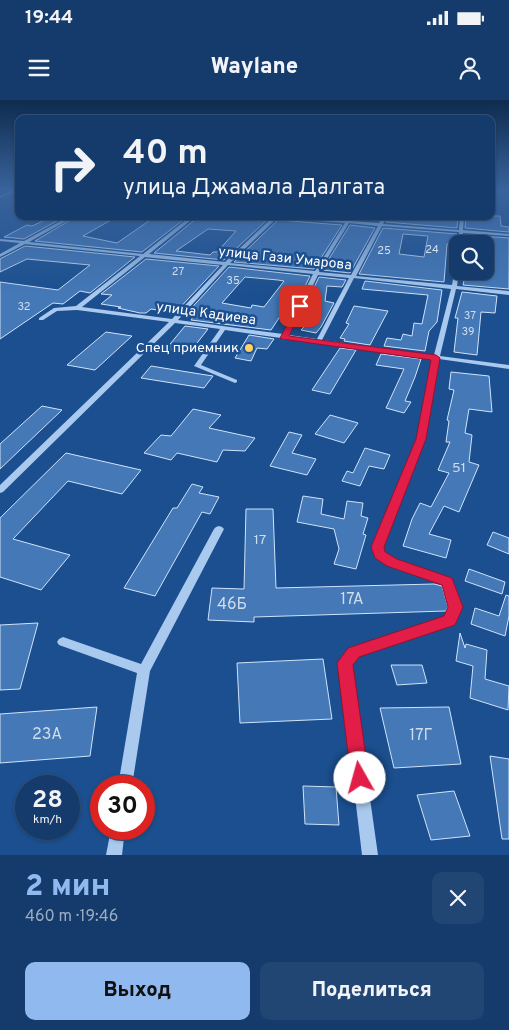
<!DOCTYPE html>
<html lang="ru">
<meta charset="utf-8">
<style>
:root{--surface:#143b6b;--page:#214673;--text:#f1f3f6;--muted:#9dadc1;--line:#33557e;--accent:#90b9f0}
body{margin:0;font-family:Overpass,sans-serif;background:var(--page);color:var(--text);height:100vh;display:flex;flex-direction:column;font-size:19px;white-space:nowrap}
*{box-sizing:border-box;margin:0}
p{font-size:16px;color:var(--muted)}
.icon{flex:none;width:28px;height:28px;fill:none;stroke:currentColor;stroke-width:2;stroke-linecap:round;stroke-linejoin:round}
.map{position:relative;height:755px;overflow:hidden}
.side{display:flex;flex-direction:column;background:var(--surface);flex:1}
.side>*{flex:none}
.hud{position:absolute;left:15px;top:15px;width:480px;height:105px;border-radius:10px;box-shadow:0 1px 4px #0004,0 0 0 1px var(--line);background:#143b6b;color:var(--text);overflow:hidden}
.buttons{position:absolute;left:449px;top:135px;display:grid;gap:10px}
.buttons a{display:grid;place-items:center;width:45px;height:45px;border-radius:10px;background:var(--surface);box-shadow:0 1px 4px #0004,0 0 0 1px var(--line);font-size:25px}
.speed{position:absolute;left:15px;top:675px;display:flex;gap:10px;font-size:25px;font-weight:700;text-align:center}
.speed>*{display:grid;place-content:center;width:65px;height:65px;border-radius:50%;background:var(--surface);box-shadow:0 1px 4px #0004,0 0 0 1px var(--line);line-height:1}
.speed small{font-size:12px;font-weight:400}
.speed .limit{border:8px solid #d22;background:#fff;color:#111}
.pin{position:absolute;display:grid;place-items:center;width:42px;height:42px;color:#fff;margin:-21px;border-radius:10px;box-shadow:0 2px 8px #0006}
.me{position:absolute;width:55px;margin:-28px;rotate:353deg;stroke-linejoin:round;filter:drop-shadow(0 0 4px #0008)}
.turn{display:flex;align-items:center;gap:18px;height:105px;padding:0 25px;font-size:22px}
.turn .icon{width:65px;height:65px;stroke-width:2.5}
.turn b{display:block;font-size:35px;line-height:42px}
.round{display:grid;place-items:center;flex:none;width:52px;height:52px;border-radius:10px;background:var(--page)}
.head{display:flex;align-items:center;justify-content:space-between;height:85px;padding:0 25px}
h1{font-size:30px;font-weight:800;line-height:38px;color:var(--accent)}
.action{display:flex;gap:10px;margin-top:auto;padding:10px 25px}
.action a{flex:1;height:58px;border-radius:10px;background:var(--accent);color:#111;font-size:20px;font-weight:800;line-height:58px;text-align:center}
.action a+a{background:var(--page);color:var(--text)}
.status{display:flex;justify-content:space-between;align-items:center;height:35px;padding:0 25px;background:var(--surface);direction:ltr}
.status svg{height:14px;fill:currentColor}
header{display:flex;justify-content:space-between;align-items:center;height:65px;padding:0 25px;background:var(--surface);font-size:22px;font-weight:800}
.map>svg:first-child{display:block}
.building{fill:#4478b7;stroke:#cfe3fa;fill-rule:evenodd}
.lines{fill:none;stroke-linecap:round;stroke-linejoin:round}
.minor{fill:#a9c9ee;fill-rule:evenodd}
.route{fill:#e11d48;stroke:#92132f}
.poi-dot{fill:#ffd166;stroke:#1b4f8f;stroke-width:2}
.labels{text-anchor:middle;dominant-baseline:central;stroke-width:5;stroke-linejoin:round;paint-order:stroke}
.far-number-label{font-size:11px;fill:#d0dded}
.far-street-label{font-size:14px;fill:#fff;stroke:#1b4f8f}
.far-poi-label{font-size:14px;fill:#fff;stroke:#1b4f8f;text-anchor:end}
.number-label{font-size:14px;fill:#d0dded}
.near-number-label{font-size:16px;fill:#d0dded}
</style>
<div class="status"><b>19:44</b><svg viewBox="0 0 49 12"><path d="M0 12V9h3v3zM5 12V6h3v6zM10 12V3h3v9zM15 12V0h3v12zM26 1h20v11H26zM47 4h2v5h-2z"/></svg></div>
<header><svg class="icon" aria-label="menu" viewBox="0 0 24 24"><path d="M4 6h16M4 12h16M4 18h16"/></svg>Waylane<svg class="icon" aria-label="person" viewBox="0 0 24 24"><circle cx="12" cy="8" r="4"/><path d="M4 21q1-7 8-7t8 7"/></svg></header>
<div class="map">
<svg width="509" height="755" viewBox="0 0 509 755">
<rect width="100%" height="100%" fill="#1b4f8f"/>
<g class="building">
<polygon points="54,116 66,116 24,139 4,137 27,125 32,126"/>
<polygon points="77,116 118,116 83,136 117,143 156,116 187,117 142,152 35,141"/>
<path d="M206,116L269,118L224,160L154,153L197,118H203ZM208,129L236,131L217,152H213L210,155L176,151Z"/>
<polygon points="389,116 458,116 457,128 386,122"/>
<polygon points="466,116 500,116 501,126 509,127 509,132 465,128"/>
<polygon points="278,120 342,125 314,169 234,162"/>
<polygon points="350,125 375,128 350,173 322,170"/>
<path d="M383,128L457,134L456,142L450,141L449,144H447L444,182L359,174ZM403,134L428,136L424,157L399,154Z"/>
<polygon points="465,135 509,138 509,189 463,185 465,176 479,177 479,171 485,171 485,144 464,142"/>
<polygon points="25,146 135,157 90,193 80,191 63,204 53,203 0,239 0,182 58,190 90,165 27,159 0,172 0,159"/>
<polygon points="146,159 219,166 175,213 151,209 146,213 140,213 118,208 121,207 101,204 112,195 101,194"/>
<path d="M229,167L310,176L293,211L285,209L271,230L191,220L194,216L186,214ZM245,177L278,180L284,181L264,207L252,205L251,208L222,203Z"/>
<polygon points="319,177 346,180 342,187 327,186 325,201 334,203 321,227 316,233 301,230 312,218 304,217 306,213 302,212"/>
<polygon points="365,181 442,190 437,222 429,231 425,251 384,246 387,238 401,240 403,234 412,236 414,223 422,224 428,195 362,189"/>
<polygon points="462,192 497,196 495,213 481,212 477,255 454,252 458,218 455,218"/>
<polygon points="354,206 388,211 370,245 344,241 345,239 340,238 349,224 346,223"/>
<polygon points="185,226 208,229 190,252 166,249"/>
<polygon points="106,232 132,236 95,270 67,265"/>
<polygon points="249,235 274,239 267,249 257,248 251,261 235,258"/>
<polygon points="340,248 356,250 330,294 312,290"/>
<polygon points="381,254 421,259 415,277 405,301 411,302 404,313 386,308 404,269 376,265"/>
<polygon points="151,266 200,274 213,276 204,288 141,278"/>
<polygon points="451,272 489,276 492,312 469,309 465,333 472,335 469,362 479,365 459,412 444,406 429,434 451,440 446,458 403,446 412,419 420,403 431,407 449,373 438,370 450,342 446,342 449,321 447,320 454,290 449,289"/>
<polygon points="42,306 62,310 0,369 0,344"/>
<polygon points="193,309 221,315 209,328 255,338 245,351 223,350 217,362 177,353 171,360 144,353 161,335 171,336"/>
<polygon points="330,315 358,323 344,343 315,334"/>
<polygon points="289,332 302,335 292,353 316,359 307,375 270,366"/>
<polygon points="365,348 390,355 384,369 369,366 360,386 342,381 347,371 353,373"/>
<polygon points="66,353 141,370 122,394 68,381 13,439 70,455 41,490 0,477 0,418"/>
<polygon points="192,384 203,387 199,393 219,397 210,414 202,412 155,496 124,488 173,408 177,408"/>
<polygon points="303,396 323,399 321,414 344,419 347,401 363,403 361,416 368,418 363,434 366,435 356,469 334,464 339,449 334,429 297,422"/>
<polygon points="246,409 273,409 276,488 434,484 442,486 448,507 446,511 254,517 254,522 208,520 212,488 244,489"/>
<polygon points="493,432 509,438 509,454 487,445"/>
<polygon points="469,469 505,482 502,494 465,481"/>
<polygon points="506,495 509,496 509,516 505,536 471,524 475,508 499,516"/>
<polygon points="38,523 20,589 0,590 0,525"/>
<polygon points="460,533 465,548 466,544 487,550 485,579 509,586 508,610 470,598 473,566 456,561"/>
<polygon points="323,559 332,619 240,623 237,563"/>
<polygon points="391,565 422,565 427,583 397,585"/>
<polygon points="97,607 90,656 0,663 0,614"/>
<polygon points="449,607 461,664 394,668 380,608"/>
<polygon points="490,656 509,659 509,739 502,739"/>
<polygon points="303,686 336,687 339,725 305,724"/>
<polygon points="454,691 470,736 431,740 417,695"/>
</g>
<g class="lines">
<g class="minor">
<polygon points="15,89 19,90 0,98 0,96"/>
<path d="M70,116H75L29,142L143,154L191,116H196L149,154L225,162L273,117L271,116H291L347,121L350,116H354L351,121L379,123L383,116H387L383,124L459,130L460,116H464L463,130L509,134V136L463,133L462,144H458L459,132L382,126L356,176L452,185L456,160L458,159V171H459L457,186L509,191V195L456,189L440,256L509,265V269L439,259L425,339L382,447C388,463 434,473 451,479L462,507L453,524L357,556L351,564L378,755H362L339,563L349,548L445,518L450,507L443,485L388,466L376,458L372,447L417,339L433,259L287,239L284,240L281,238L225,230L201,265L237,280V282L235,283L194,266L220,229L175,223L3,392L0,393V385L169,222L77,210L57,211L43,220H39V218L54,208L76,206L140,156L25,144L0,157V154L20,143L0,141V139L24,141ZM277,118L345,123L315,171L230,163ZM349,123L378,126L351,175L319,172ZM145,157L223,165L172,219L82,207ZM228,165L313,174L283,234L178,220ZM318,175L349,178L317,239L289,235ZM354,178L451,189L434,255L322,240Z"/>
<polygon points="219,426 222,427 224,429 150,571 132,686 118,686 137,573 59,545 57,542 59,539 63,537 141,564 214,429 216,427"/>
<polygon points="111,729 125,729 122,755 106,755"/>
</g>
</g>
<linearGradient id="sky" x2="0" y2="1"><stop stop-color="#0f2b4f"/><stop offset="0.46" stop-color="#39639b"/><stop offset="1" stop-color="#39639b" stop-opacity="0"/></linearGradient>
<rect width="509" height="195" fill="url(#sky)"/>
<polygon class="route" points="300,203 304,206 289,236 436,255 440,258 426,339 384,447 385,452 397,459 452,478 463,507 455,525 359,557 353,565 369,678 367,685 360,688 354,685 351,678 337,563 348,548 444,516 448,507 442,485 387,466 375,458 371,447 416,339 431,260 282,239 280,238 297,206"/>
<circle class="poi-dot" cx="249" cy="248" r="5"/>
<g class="labels">
<g class="far-number-label">
<text x="432" y="150">24</text>
<text x="384" y="151">25</text>
<text x="178" y="172">27</text>
<text x="233" y="181">35</text>
<text x="24" y="207">32</text>
<text x="470" y="216">37</text>
<text x="468" y="232">39</text>
</g>
<g class="far-street-label">
<text transform="translate(285 159) rotate(6)">улица Гази Умарова</text>
<text transform="translate(206 214) rotate(8)">улица Кадиева</text>
</g>
<g class="far-poi-label">
<text x="239" y="248">Спец приемник</text>
</g>
<g class="number-label">
<text x="459" y="368">51</text>
<text x="260" y="440">17</text>
</g>
<g class="near-number-label">
<text x="352" y="500">17А</text>
<text x="232" y="505">46Б</text>
<text x="47" y="635">23А</text>
<text x="421" y="636">17Г</text>
</g>
</g>
</svg>
<div class="buttons">
<a><svg class="icon" aria-label="search" viewBox="0 0 24 24"><circle cx="10" cy="10" r="6"/><path d="M15 15l6 6"/></svg></a>
</div>
<div class="speed"><div>28<small>km/h</small></div><div class="limit">30</div></div>
<div class="pin" style="left:300px;top:206px;background:#d93025"><svg class="icon" aria-label="arrive" viewBox="0 0 24 24"><path d="M6 21V4h12l-3 4 3 4H6"/></svg></div>
<svg class="me" style="left:360px;top:678px" viewBox="-20 -20 40 40"><circle r="19" fill="#fff"/><path d="M0-13L10 11 0 6-10 11z" fill="#e11d48"/></svg>
<div class="hud">
<div class="turn"><svg class="icon" aria-label="right" viewBox="0 0 24 24"><path d="M7 20v-9h11M14 6l5 5-5 5"/></svg><div><b>40 m</b>улица Джамала Далгата</div></div>
</div>
</div>
<section class="side">
<div class="head"><div><h1>2 мин</h1><p>460 m · 19:46</p></div><a class="round"><svg class="icon" aria-label="close" viewBox="0 0 24 24"><path d="M6 6l12 12M18 6L6 18"/></svg></a></div>
<div class="action"><a>Выход</a><a>Поделиться</a></div>
</section>
